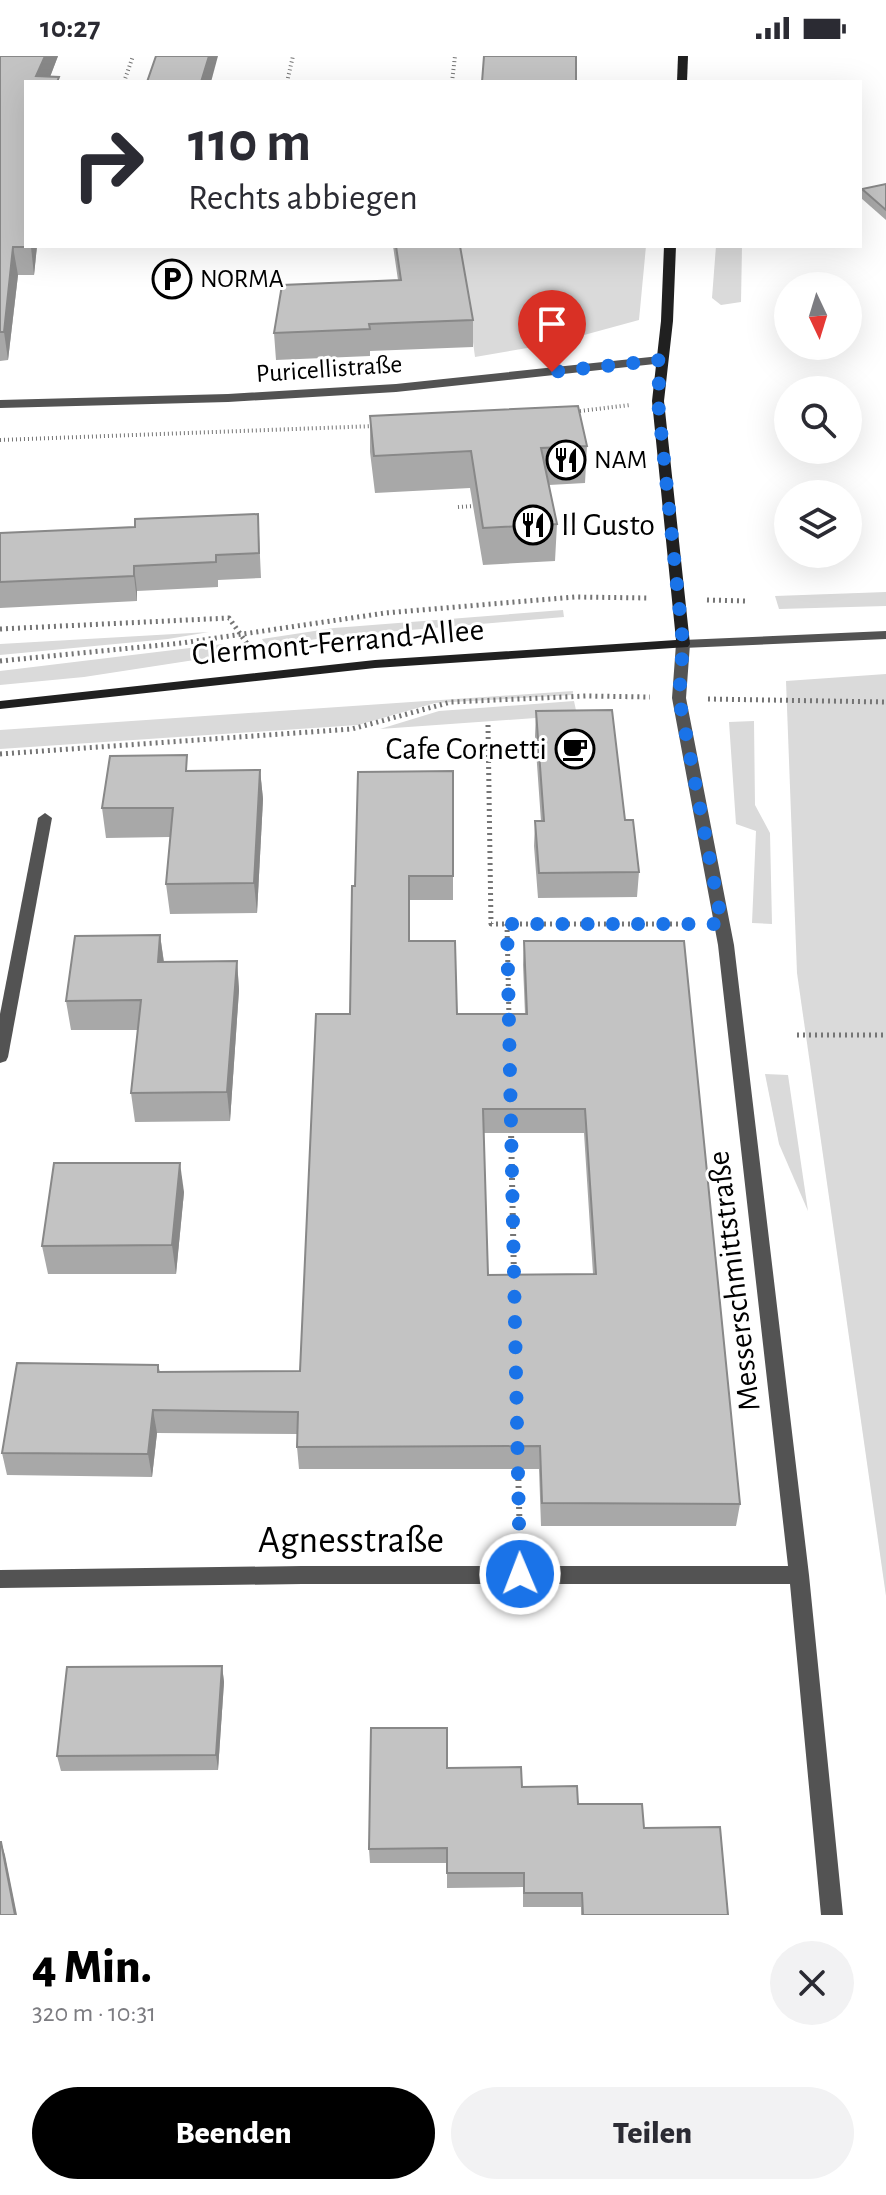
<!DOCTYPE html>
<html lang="de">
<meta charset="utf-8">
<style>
:root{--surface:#fff;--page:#f2f2f3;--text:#2b2b33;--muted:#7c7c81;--accent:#000}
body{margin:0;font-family:"Alegreya Sans",sans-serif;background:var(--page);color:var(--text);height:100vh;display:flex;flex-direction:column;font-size:30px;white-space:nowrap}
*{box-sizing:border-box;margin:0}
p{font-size:26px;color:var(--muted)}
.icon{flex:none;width:44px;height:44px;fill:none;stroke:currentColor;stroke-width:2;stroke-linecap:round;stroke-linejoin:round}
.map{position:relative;height:1859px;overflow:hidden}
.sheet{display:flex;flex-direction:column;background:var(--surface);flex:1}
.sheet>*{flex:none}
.banner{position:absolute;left:24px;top:24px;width:838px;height:168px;border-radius:0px;box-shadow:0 8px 32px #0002;background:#fff;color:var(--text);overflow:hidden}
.needle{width:52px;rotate:176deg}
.controls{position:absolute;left:774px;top:216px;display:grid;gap:16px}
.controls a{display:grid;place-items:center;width:88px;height:88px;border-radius:50%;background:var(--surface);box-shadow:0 8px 32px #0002;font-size:40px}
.pin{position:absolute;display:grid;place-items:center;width:68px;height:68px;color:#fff;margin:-82px -34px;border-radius:50% 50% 50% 0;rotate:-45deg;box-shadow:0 0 8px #0007}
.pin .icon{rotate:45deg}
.me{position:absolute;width:88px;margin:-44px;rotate:359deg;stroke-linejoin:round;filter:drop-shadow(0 0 6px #0008)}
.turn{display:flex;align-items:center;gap:28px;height:168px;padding:0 32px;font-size:36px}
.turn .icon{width:104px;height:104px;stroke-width:2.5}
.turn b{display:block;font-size:56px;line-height:68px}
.round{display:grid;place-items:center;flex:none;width:84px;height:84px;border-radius:42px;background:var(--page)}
.headline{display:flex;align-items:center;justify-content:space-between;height:136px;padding:0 32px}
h1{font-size:48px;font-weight:800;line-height:60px;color:var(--accent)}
.button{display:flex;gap:16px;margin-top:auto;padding:16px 32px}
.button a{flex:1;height:92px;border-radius:48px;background:var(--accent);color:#fff;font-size:32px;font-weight:800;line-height:92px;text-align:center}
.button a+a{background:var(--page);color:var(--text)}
.status{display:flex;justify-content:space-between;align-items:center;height:56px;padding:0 40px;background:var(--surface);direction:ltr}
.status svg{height:22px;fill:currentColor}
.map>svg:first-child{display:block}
.green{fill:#dadada}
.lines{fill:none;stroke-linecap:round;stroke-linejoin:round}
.path-far2{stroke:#757575;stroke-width:4;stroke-dasharray:1 3;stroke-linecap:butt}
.path-far1{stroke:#757575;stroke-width:5;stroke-dasharray:2 4;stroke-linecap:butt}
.path{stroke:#757575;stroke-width:6;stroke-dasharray:2 5;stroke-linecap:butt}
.lane{fill:#535353;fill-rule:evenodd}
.street{fill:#535353;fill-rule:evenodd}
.secondary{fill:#202020;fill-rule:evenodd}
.wall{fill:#a8a8a8;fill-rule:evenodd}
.shaded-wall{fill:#888}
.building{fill:#c3c3c3;stroke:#888;stroke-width:2;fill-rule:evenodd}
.route{stroke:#1a73e8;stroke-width:14;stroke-dasharray:0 25.2}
.labels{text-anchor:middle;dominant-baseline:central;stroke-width:6;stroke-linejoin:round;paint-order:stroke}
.far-poi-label{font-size:26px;fill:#000;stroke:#fff;text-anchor:start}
.far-street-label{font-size:26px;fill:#000;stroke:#fff}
.poi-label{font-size:32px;fill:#000;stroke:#fff;text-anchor:start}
.street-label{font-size:32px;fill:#000;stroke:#fff}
.near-street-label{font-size:38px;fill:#000;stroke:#fff}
</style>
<div class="status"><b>10:27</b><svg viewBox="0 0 49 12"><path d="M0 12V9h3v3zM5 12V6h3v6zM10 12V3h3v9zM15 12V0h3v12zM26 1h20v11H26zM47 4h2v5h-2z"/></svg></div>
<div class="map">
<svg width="886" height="1859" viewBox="0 0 886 1859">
<rect width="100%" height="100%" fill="#fff"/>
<g class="green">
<polygon points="460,190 646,190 639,264 551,288 475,301"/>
<polygon points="716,190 742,190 741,246 721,249 712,242"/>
<polygon points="886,536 886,550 779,553 775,540"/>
<polygon points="563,554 564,561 339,580 266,590 262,583 334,572"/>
<polygon points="209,576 168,583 0,599 0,588"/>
<polygon points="223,588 227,599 84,621 0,629 0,615"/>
<polygon points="886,618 886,1540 797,917 786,625"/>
<polygon points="573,635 573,639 435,647 358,669 0,693 0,674"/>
<polygon points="574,645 577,659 380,673 439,655"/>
<polygon points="754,665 755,749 770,777 772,868 752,867 756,775 736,768 729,666"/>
<polygon points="765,1018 788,1019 808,1155 779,1088"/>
</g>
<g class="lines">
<g class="path-far2">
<polyline points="124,26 133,0"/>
<polyline points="287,26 293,0"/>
<polyline points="452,26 455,0"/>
<polyline points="572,356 630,349"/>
<polyline points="0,384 375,370"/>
<polyline points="458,451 473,450"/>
</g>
<g class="path-far1">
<polyline points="707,544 746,545"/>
<polyline points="0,573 229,562 253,596"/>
<polyline points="0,605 182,587 385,557 575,541 649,542"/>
<polyline points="708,643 886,646"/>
<polyline points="488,669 491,868 693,868"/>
<polyline points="0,698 352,673 451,646 586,640 650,641"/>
<polyline points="507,868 509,963"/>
<polyline points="797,979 886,979"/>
</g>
<g class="path">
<polyline points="511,1073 514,1223"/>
<polyline points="518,1409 520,1487"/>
</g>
<polygon class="lane" points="886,575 886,583 683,592 676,588 683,584"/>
<g class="street">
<polygon points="660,300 664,301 664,307 396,336 228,346 0,352 0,344 228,338 396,328"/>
<polygon points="683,584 690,588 686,642 734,889 809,1519 843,1859 821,1859 790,1528 302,1528 0,1532 0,1514 302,1510 788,1510 718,889 672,642 676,588"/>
<polygon points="45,757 52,762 8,1001 6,1005 0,1007 0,958 38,762"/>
</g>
<g class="secondary">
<polygon points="678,0 688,0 687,26 677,26"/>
<polygon points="664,190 676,190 673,265 664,345 690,588 688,591 375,612 0,653 0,645 375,604 676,584 652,345 661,265"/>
</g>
</g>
<g class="wall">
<polygon points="0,0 58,0 50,21 59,21 59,26 26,26 26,190 37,190 34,219 18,219 8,304 0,305"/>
<polygon points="886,128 886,164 861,142 862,133"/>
<polygon points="393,190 460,190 473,264 473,291 370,295 370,300 276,304 274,277 398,224"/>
<polygon points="370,360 587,390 585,427 549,429 557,468 555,505 483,509 470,432 375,437 370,396"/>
<polygon points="258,458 261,522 218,524 218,531 137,535 137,545 0,552 0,477 135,471"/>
<polygon points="536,655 625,764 639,816 637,841 538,842 534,790 535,765 541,765 535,680"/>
<polygon points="260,714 263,743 257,857 170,858 166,828 170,781 106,782 102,752 189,715"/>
<path d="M453,715V844H409V885L457,958H525L523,909L524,885L740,1448L736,1470H541L539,1413H299L297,1391V1378L157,1377L152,1421L7,1419L2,1397L158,1309L160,1316L300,1315L350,958L355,830ZM483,1077H584L593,1218L488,1219Z"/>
<polygon points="160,879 164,906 237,905 239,934 230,1065 135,1066 131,1037 138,974 71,974 66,945"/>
<polygon points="184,1136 176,1218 48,1218 42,1190"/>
<polygon points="222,1610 224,1626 218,1714 61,1715 57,1700"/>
<polygon points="447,1712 522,1731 578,1748 644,1772 728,1859 581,1859 581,1851 523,1851 523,1831 447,1832 447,1807 370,1807 369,1793"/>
</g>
<g class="shaded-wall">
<polygon points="45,0 58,0 48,26 36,20"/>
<polygon points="209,0 218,0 211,26 201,26"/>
<polygon points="31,190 37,190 34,219 31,191"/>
<polygon points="13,191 18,219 8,304 4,276"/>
<polygon points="134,510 137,535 137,545 134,520"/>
<polygon points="260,714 263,743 257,857 254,827"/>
<polygon points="160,879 164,908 158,906"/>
<polygon points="237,905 239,934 230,1065 227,1036"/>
<polygon points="180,1107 184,1136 176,1218 172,1189"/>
<polygon points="153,1354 157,1377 152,1421 148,1398"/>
<polygon points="222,1610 224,1626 218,1714 216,1699"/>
<polygon points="1,1786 5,1799 17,1859 15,1859"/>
</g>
<g class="building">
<polygon points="0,0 45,0 36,20 59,21 57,26 26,26 26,190 31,191 13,191 4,276 0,276"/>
<polygon points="156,0 209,0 201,26 147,26"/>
<polygon points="484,0 576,0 576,26 482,26"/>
<polygon points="886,128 886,154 862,133"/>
<polygon points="396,190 460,190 473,264 369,268 370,273 274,277 282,229 401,224"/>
<polygon points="578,350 587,390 541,392 557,468 483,472 471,395 374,400 370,360"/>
<polygon points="258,458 259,497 216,499 216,506 134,510 134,520 0,526 0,477 135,471 135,463"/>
<polygon points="612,654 625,764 633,764 639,816 539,817 535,765 544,765 536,655"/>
<polygon points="187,699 186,715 260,714 254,827 166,828 173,752 102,752 110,700"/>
<path d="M453,715V820H409V885H455L457,958H527L524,885H684L740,1448L542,1447L540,1390L297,1391L298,1356L153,1354L148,1398L2,1397L17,1307L158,1309V1316L300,1315L316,958H350L352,830H355L358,716ZM483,1053H585L596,1218L488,1219Z"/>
<polygon points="160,879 158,906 237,905 227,1036 131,1037 141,944 66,945 75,880"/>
<polygon points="54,1107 180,1107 172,1189 42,1190"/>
<polygon points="222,1610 216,1699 57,1700 67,1611"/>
<polygon points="371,1672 447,1672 447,1712 521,1711 522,1731 577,1730 578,1748 642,1748 644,1772 720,1771 728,1859 583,1859 582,1837 524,1837 524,1817 447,1817 447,1792 369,1793"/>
<polygon points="0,1786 1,1786 15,1859 0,1859"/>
</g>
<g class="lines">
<polyline class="route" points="520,1518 507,868 722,868 679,642 683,588 658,345 660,304 552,316"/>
</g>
<defs>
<symbol id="parking-ring" viewBox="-11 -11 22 22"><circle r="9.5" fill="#fff" stroke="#000" stroke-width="1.5"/><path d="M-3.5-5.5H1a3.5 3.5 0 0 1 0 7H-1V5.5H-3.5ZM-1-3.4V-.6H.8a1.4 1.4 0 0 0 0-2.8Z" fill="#000"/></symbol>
<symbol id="restaurant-ring" viewBox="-11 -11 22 22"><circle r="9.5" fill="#fff" stroke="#000" stroke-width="1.5"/><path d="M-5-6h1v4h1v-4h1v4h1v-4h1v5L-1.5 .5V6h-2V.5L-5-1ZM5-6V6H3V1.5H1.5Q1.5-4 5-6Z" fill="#000"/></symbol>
<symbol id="cafe-ring" viewBox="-11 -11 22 22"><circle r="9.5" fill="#fff" stroke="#000" stroke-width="1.5"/><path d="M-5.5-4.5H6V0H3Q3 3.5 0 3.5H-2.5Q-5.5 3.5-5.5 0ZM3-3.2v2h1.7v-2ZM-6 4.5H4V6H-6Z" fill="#000"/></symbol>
</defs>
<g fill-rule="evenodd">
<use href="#parking-ring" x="150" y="201" width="44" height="44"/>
<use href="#restaurant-ring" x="544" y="382" width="44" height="44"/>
<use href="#restaurant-ring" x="511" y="447" width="44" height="44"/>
<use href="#cafe-ring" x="553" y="671" width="44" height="44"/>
</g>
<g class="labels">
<g class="far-poi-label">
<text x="200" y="223">NORMA</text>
<text x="594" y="404">NAM</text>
</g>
<g class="far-street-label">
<text transform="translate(329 313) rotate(-4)">Puricellistraße</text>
</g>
<g class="poi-label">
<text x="561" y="469">Il Gusto</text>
<text x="547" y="693" text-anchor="end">Cafe Cornetti</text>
</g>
<g class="street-label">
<text transform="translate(338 586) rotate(-5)">Clermont-Ferrand-Allee</text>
<text transform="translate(734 1225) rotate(-97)">Messerschmittstraße</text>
</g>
<g class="near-street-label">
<text x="351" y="1485">Agnesstraße</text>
</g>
</g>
</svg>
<div class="controls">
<a><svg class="needle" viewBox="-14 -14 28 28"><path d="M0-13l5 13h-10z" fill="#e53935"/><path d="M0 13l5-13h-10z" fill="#7c7c81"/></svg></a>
<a><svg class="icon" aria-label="search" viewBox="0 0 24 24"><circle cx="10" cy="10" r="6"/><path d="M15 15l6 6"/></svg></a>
<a><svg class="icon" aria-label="layers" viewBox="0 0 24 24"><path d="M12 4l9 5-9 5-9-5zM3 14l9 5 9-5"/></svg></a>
</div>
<div class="pin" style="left:552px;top:316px;background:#d93025"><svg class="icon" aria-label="arrive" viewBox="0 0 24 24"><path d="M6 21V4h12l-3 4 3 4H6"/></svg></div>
<svg class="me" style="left:520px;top:1518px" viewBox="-20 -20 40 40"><circle r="17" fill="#1a73e8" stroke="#fff" stroke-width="3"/><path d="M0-11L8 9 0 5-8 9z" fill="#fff"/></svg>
<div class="banner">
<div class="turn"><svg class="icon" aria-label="right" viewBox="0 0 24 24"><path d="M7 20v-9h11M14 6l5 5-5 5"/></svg><div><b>110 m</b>Rechts abbiegen</div></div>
</div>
</div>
<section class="sheet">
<div class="headline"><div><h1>4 Min.</h1><p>320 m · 10:31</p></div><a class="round"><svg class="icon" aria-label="close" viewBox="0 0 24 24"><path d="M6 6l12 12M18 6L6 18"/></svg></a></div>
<div class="button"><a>Beenden</a><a>Teilen</a></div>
</section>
